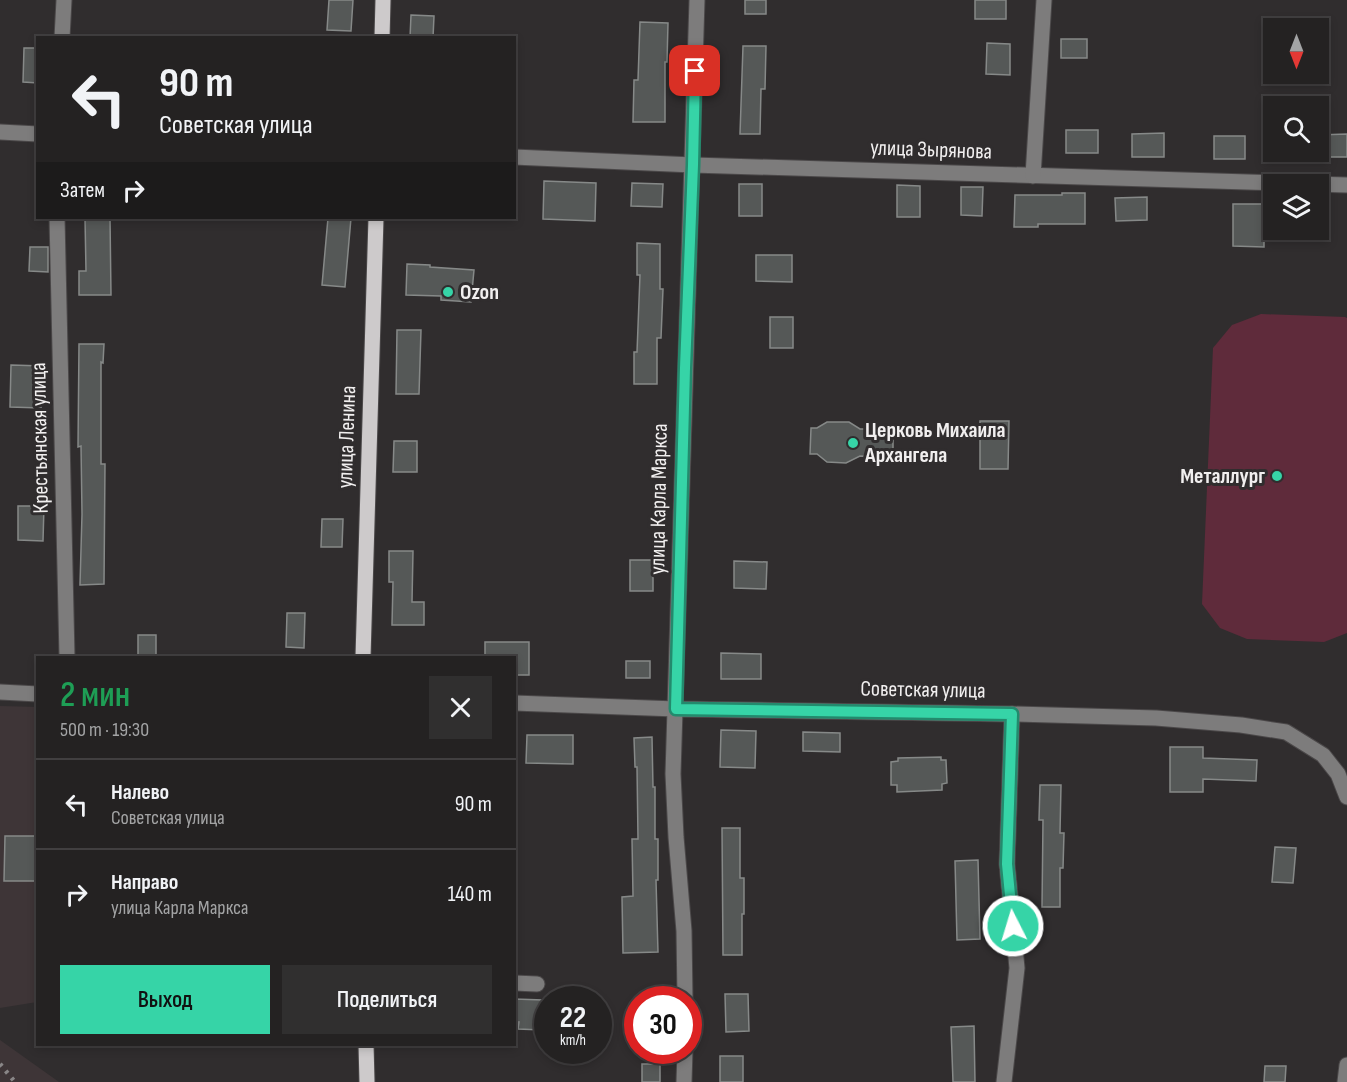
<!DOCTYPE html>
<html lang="ru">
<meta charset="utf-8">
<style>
:root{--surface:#242222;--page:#302f2f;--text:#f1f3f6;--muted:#a3a4a5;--line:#413f40;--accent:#36d4a7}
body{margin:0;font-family:"Sofia Sans Condensed",sans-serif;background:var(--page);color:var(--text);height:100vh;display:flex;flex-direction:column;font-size:22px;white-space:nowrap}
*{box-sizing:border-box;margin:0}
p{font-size:20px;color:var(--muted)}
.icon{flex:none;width:33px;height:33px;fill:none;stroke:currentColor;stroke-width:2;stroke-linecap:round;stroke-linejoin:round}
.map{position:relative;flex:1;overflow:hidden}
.panel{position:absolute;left:36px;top:656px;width:480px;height:390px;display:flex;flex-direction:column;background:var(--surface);border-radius:0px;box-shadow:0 3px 9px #0003,0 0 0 2px var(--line)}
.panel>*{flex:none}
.top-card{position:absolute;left:36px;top:36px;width:480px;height:183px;border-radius:0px;box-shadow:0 3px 9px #0003,0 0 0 2px var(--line);background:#242222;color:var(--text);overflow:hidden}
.needle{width:39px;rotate:180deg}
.tools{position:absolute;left:1263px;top:18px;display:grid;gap:12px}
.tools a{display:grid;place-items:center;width:66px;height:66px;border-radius:0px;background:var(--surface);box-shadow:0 3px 9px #0003,0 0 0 2px var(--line);font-size:30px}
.speed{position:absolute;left:534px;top:986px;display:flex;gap:12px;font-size:30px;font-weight:700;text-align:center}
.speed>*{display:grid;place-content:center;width:78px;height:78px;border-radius:50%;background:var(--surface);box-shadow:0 3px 9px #0003,0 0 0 2px var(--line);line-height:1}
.speed small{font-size:15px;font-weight:400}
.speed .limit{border:9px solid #d22;background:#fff;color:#111}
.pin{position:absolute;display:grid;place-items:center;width:51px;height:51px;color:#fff;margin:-26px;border-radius:12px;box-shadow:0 3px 9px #0006}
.me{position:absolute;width:66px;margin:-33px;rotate:355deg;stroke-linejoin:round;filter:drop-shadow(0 0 4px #0008)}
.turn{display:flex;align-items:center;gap:21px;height:126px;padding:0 24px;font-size:27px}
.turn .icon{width:78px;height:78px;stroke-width:2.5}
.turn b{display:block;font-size:42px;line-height:51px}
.then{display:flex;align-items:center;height:57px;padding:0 24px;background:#0003;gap:12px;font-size:22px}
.round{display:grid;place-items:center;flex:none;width:63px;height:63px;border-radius:0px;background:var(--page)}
.summary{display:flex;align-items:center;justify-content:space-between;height:102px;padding:0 24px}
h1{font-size:36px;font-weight:600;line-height:45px;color:#1e9e55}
.action{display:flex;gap:12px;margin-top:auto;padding:12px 24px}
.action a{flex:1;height:69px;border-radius:0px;background:var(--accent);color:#111;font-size:24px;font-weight:600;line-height:69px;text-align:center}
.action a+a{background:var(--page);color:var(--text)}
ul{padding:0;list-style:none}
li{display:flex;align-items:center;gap:18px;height:90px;padding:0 24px;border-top:2px solid var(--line)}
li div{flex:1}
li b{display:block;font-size:22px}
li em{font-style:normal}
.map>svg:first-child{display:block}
.built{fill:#3e3537}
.green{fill:#5f2b3b}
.building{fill:#555857;stroke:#868988;stroke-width:1.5}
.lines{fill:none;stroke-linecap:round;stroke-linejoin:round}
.minor-casing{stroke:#4b4849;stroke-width:17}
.major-casing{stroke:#4b4849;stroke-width:17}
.minor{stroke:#7d7c7c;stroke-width:15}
.major{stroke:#cdcacb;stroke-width:15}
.rail{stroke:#898687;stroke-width:4.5;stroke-dasharray:3 6;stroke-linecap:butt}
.route-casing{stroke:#238a6d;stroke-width:15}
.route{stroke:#36d4a7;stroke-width:10}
.poi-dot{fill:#36d4a7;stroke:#302d2e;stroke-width:2}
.labels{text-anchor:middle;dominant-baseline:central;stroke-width:6;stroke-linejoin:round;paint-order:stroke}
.street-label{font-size:22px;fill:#f1efef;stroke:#302d2e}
.poi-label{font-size:22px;font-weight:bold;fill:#f1efef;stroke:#302d2e;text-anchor:start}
</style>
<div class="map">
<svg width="1347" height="1082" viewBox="0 0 1347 1082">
<rect width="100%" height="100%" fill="#302d2e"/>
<g class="built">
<polygon points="0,706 38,707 37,1002 0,1008"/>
<polygon points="0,1040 59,1082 0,1082"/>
</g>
<polygon class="green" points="1261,314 1345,317 1347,318 1347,633 1324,642 1247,639 1220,628 1202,604 1213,348 1232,325"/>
<g class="building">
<polygon points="329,0 353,0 351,31 327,30"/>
<rect x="745" y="0" width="21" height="14"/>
<rect x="975" y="0" width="31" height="19"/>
<polygon points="411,15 434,16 433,38 410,38"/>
<polygon points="640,22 668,23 667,62 665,62 665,122 633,122 634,80 638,80"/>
<rect x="1061" y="39" width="26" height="19"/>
<polygon points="987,43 1010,44 1010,75 986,74"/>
<polygon points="743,46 766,46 765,89 761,89 760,134 740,134"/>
<polygon points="24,48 38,48 38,83 23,82"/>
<rect x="1066" y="130" width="32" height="23"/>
<polygon points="1164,133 1164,157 1132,157 1132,134"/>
<polygon points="1347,134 1347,157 1318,157 1318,135"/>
<rect x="1214" y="136" width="31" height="23"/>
<polygon points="544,181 596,183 595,221 543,219"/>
<polygon points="632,183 663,184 662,207 631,206"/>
<rect x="739" y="184" width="23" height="32"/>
<polygon points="897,185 920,186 920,217 897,217"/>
<polygon points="961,187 983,187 982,216 961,215"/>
<polygon points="1062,193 1085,193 1085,224 1038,224 1038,227 1014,227 1015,195 1062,195"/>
<polygon points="1147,197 1147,220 1116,221 1115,198"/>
<polygon points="1233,204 1264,204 1264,247 1233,246"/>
<polygon points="85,218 110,218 111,295 79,295 79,271 86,271"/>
<polygon points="328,218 351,218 345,287 322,285"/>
<polygon points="637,243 660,244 660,289 663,289 661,338 657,338 657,384 634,384 634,352 637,352 640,275 637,275"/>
<polygon points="30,247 48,247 48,272 29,271"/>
<polygon points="756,255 792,255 792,282 756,281"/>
<polygon points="407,264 430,265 430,267 474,270 471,302 441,300 441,296 406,295"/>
<rect x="770" y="317" width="23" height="31"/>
<polygon points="397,330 421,330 419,394 396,394"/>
<polygon points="79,344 104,344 103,363 101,362 101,464 105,464 104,584 80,585 82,514 81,446 78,447"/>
<polygon points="11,365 43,366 41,408 10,407"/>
<polygon points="980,421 1009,421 1008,469 980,469"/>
<polygon points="827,422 849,422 860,429 889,429 889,431 893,431 893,455 888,455 888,457 860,456 846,463 827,462 817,454 810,454 811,428 817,428"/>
<polygon points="394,441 417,441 417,472 393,472"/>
<polygon points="18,506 44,506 43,541 18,540"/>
<polygon points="322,519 343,519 342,547 321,547"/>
<polygon points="389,551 413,551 412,602 424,602 424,625 392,625 393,582 389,582"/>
<rect x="630" y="560" width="23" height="31"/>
<polygon points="734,561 767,562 766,589 734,588"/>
<polygon points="287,613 305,613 304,648 286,647"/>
<rect x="138" y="635" width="18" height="22"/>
<polygon points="485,642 529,642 529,675 514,675 514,657 485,657"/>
<polygon points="721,653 761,654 761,679 721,679"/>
<rect x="626" y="661" width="24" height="17"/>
<polygon points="721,730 756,731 755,768 720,767"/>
<polygon points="803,732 840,733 840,752 803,751"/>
<polygon points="527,735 573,735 573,764 526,763"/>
<polygon points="652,737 653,787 655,787 655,839 658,839 658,880 656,880 658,952 623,953 622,897 633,896 632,839 638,839 637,767 635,767 634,738"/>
<polygon points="1170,747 1203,747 1203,758 1257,760 1256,781 1203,779 1203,792 1170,792"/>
<polygon points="941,757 941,760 946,760 947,783 942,784 942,790 897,792 897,785 891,785 891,762 898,761 898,758"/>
<polygon points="1040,785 1061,785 1060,833 1064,833 1063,868 1060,868 1060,907 1042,907 1043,820 1039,820"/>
<polygon points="722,828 740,828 740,878 744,878 744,914 742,914 742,955 723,955"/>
<polygon points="5,836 38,836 37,881 4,881"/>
<polygon points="1275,847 1296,848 1293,883 1272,882"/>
<polygon points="978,860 980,939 957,940 955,861"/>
<polygon points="725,994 748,994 749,1031 726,1032"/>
<polygon points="514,999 543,1000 542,1030 518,1029 519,1022 514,1022"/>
<polygon points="974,1026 975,1082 953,1082 951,1027"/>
<rect x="720" y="1056" width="23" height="26"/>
<rect x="642" y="1064" width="18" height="18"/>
<polygon points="1265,1066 1286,1066 1285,1082 1264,1082"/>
</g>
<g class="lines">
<defs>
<g id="minor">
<polyline points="62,38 64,0"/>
<polyline points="0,132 38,134"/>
<polyline points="514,157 693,165 1347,185"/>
<polyline points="1033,176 1044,0"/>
<polyline points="57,218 67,657"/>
<polyline points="0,692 38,694"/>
<polyline points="514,703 676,709 1012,714 1156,718 1241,725 1286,732 1323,755 1338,774 1347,797"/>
<polyline points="514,983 537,984"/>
<polyline points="685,999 684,931 676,837 673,774 697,0"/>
<polyline points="684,1082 685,1050"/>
<polyline points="1004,1082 1017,968 1007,864 1012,714"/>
<polyline points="1345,1082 1347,1065"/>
</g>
<g id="major">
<polyline points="382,38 383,0"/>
<polyline points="363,657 376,218"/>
<polyline points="366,1044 367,1082"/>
</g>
</defs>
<use href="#minor" class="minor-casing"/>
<use href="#major" class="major-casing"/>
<use href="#minor" class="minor"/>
<use href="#major" class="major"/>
<polyline class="rail" points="0,1064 15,1082"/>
</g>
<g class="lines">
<defs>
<polyline id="route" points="695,71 693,165 685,368 676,709 1012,714 1007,864 1013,926"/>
</defs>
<use href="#route" class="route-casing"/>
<use href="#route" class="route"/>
</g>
<g class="poi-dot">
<circle cx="448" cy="292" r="6"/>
<circle cx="853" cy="443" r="6"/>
<circle cx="1277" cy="476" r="6"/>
</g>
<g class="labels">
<g class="street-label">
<text transform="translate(931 150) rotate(2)">улица Зырянова</text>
<text transform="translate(347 437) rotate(-88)">улица Ленина</text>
<text transform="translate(40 438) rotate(-91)">Крестьянская улица</text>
<text transform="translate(659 499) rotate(-89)">улица Карла Маркса</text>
<text transform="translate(923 690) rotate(1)">Советская улица</text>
</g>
<g class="poi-label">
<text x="460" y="292">Ozon</text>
<text x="865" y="430">Церковь Михаила<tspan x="865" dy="25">Архангела</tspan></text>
<text x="1265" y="476" text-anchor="end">Металлург</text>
</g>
</g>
</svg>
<div class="tools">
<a><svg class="needle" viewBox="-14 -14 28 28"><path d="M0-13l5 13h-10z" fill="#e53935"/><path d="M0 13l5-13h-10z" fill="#a3a4a5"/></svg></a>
<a><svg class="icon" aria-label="search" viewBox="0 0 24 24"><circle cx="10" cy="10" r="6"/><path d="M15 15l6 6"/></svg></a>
<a><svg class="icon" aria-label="layers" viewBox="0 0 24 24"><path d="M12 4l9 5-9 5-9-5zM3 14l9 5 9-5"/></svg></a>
</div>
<div class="speed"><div>22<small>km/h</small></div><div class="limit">30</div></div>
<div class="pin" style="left:695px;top:71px;background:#d93025"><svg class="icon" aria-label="arrive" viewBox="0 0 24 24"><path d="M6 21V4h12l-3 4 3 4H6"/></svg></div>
<svg class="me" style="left:1013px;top:926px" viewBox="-20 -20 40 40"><circle r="17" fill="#36d4a7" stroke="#fff" stroke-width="3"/><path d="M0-11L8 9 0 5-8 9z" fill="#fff"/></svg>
<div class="top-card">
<div class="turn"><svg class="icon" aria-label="left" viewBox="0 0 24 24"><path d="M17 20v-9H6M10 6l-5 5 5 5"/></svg><div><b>90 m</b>Советская улица</div></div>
<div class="then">Затем<svg class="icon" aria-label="right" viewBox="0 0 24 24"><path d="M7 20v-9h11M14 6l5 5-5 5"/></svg></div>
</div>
<section class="panel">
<div class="summary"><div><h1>2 мин</h1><p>500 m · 19:30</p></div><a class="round"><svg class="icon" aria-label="close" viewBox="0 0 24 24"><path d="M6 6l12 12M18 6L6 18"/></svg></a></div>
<ul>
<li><svg class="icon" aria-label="left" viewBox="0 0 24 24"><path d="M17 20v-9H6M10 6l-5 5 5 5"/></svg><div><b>Налево</b><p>Советская улица</p></div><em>90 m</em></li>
<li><svg class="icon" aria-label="right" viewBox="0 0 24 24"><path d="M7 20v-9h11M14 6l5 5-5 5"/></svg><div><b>Направо</b><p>улица Карла Маркса</p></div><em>140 m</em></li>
</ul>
<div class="action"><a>Выход</a><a>Поделиться</a></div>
</section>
</div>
